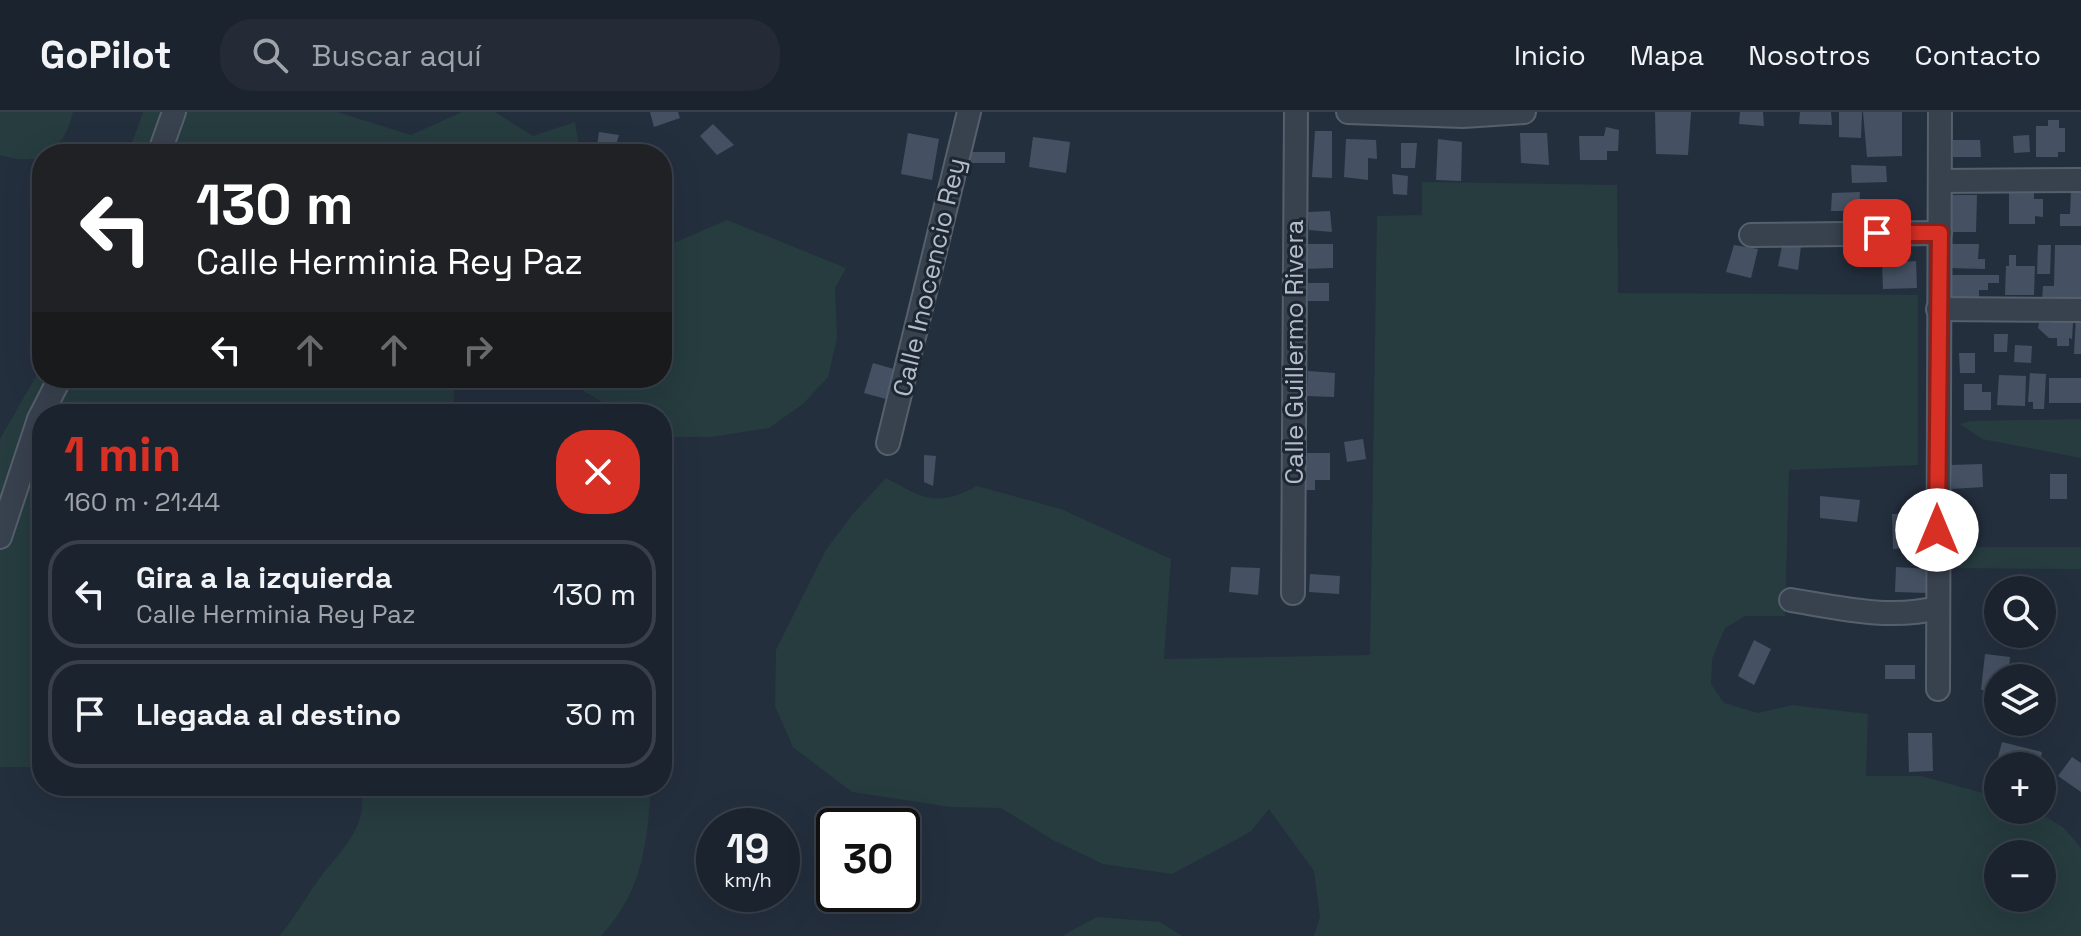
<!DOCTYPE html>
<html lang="es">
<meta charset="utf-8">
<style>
:root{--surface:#1b232e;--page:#242b36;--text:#f1f3f6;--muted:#a0a4aa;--line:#39404a;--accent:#d93025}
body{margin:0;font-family:"Space Grotesk",sans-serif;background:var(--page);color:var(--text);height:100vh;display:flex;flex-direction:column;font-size:30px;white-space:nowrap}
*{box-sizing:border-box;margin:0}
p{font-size:26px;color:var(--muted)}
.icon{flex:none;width:44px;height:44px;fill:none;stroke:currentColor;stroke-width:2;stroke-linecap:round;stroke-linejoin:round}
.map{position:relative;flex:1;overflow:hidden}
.sheet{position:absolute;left:32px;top:292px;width:640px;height:392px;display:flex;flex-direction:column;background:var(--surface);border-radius:32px;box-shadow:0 8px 32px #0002,0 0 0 2px var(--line)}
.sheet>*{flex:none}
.hud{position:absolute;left:32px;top:32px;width:640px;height:244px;border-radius:32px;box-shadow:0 8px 32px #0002,0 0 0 2px var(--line);background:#202124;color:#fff;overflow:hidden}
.buttons{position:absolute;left:1984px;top:464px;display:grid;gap:16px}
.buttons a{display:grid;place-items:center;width:72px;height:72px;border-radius:50%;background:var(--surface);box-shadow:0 8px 32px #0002,0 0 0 2px var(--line);font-size:40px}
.speed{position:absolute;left:696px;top:696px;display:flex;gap:16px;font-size:40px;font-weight:700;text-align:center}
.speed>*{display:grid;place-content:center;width:104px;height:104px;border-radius:50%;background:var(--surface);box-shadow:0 8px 32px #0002,0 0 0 2px var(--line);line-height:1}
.speed small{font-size:20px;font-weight:400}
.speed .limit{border:4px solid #111;border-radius:12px;background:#fff;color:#111}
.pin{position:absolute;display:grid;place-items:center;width:68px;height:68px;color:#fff;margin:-34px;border-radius:16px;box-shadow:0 4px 12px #0006}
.me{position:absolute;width:88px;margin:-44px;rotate:0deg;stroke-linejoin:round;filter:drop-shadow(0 0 6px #0008)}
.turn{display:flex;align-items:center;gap:28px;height:168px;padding:0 32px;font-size:36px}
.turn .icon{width:104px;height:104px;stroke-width:2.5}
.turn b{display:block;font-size:56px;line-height:68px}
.lanes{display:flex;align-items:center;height:76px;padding:0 32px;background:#0003;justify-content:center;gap:40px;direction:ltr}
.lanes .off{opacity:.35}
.round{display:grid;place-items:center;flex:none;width:84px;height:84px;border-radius:32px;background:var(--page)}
.summary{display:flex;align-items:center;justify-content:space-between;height:136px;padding:0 32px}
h1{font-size:48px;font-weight:600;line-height:60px;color:var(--accent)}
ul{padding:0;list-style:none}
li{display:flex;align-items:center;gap:24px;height:108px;margin:0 16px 12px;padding:0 16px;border:4px solid var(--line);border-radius:32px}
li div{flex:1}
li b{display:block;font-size:30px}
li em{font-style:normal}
header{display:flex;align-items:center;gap:48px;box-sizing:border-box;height:112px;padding:0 40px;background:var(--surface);border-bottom:2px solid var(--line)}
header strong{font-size:38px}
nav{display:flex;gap:44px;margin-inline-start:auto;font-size:28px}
.search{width:560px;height:72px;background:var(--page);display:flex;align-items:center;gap:20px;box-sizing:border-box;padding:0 28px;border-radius:32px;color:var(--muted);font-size:30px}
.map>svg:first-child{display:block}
.green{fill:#263c3f;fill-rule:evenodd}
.building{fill:#455162}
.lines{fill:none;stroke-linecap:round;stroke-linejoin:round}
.minor-casing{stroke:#565f6c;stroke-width:26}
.minor{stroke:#38414e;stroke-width:22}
.route-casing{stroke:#8d1f18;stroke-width:20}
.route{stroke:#d93025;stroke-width:14}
.labels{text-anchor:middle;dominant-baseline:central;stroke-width:6;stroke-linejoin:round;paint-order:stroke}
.street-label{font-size:26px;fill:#b4bcc9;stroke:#1d2633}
</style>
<header>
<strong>GoPilot</strong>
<div class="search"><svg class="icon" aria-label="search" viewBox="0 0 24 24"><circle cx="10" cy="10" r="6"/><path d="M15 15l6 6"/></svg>Buscar aquí</div>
<nav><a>Inicio</a><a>Mapa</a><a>Nosotros</a><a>Contacto</a></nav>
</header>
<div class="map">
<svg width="2081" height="824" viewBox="0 0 2081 824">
<rect width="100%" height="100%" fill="#242f3e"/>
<g class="green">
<path d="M0,0H73C69,17 60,38 42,42L41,47H17L0,43Z"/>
<polygon points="143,0 337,0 411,23 462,0 495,0 533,24 575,10 580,42 128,42"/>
<path d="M1422,70L1617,73L1618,181L1918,183V353L1789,358L1785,504H1745L1725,516L1712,547L1711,572L1724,591L1758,601L1792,593L1868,602L1866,664H1921L1998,685V698H2036L2064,716L2081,736V824H1314L1320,805L1314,759L1269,697L1250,720L1172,762L1103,752L1053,728L1001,696L951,695L852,680L793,635L775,594L776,538L826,438L852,403L886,366C923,386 936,396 977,374L1061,397L1171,447L1164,547L1370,543L1377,104L1422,103ZM1998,742H2042V786H1998Z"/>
<polygon points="727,108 846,156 835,176 837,226 828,265 803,292 769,316 711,325 675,325 662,320 662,302 622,302 582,278 562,271 557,266 662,266 662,136"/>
<polygon points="42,254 42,266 454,266 454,301 42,302 42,655 0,655 0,327"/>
<polygon points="2081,307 2081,346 1982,327 1960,312 1971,309"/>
<polygon points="1945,435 2081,435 2081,457 1944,456"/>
<path d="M360,674H651C647,733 643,778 601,824H279C295,806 305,786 319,767C340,739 371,714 360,674Z"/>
<polygon points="1097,805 1160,810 1182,824 1062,824"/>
</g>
<g class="building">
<polygon points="650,0 678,0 680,6 654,15"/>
<polygon points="1655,0 1691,0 1688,43 1656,42"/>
<polygon points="1740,0 1763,0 1764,14 1739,12"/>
<polygon points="1800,0 1831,0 1832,13 1799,12"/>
<polygon points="1839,0 1862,0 1861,26 1839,25"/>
<polygon points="1863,0 1902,0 1902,44 1867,45"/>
<polygon points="2048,8 2059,8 2059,16 2065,16 2065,40 2058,40 2058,45 2036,45 2036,14 2048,14"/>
<polygon points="713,12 734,33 717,43 700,24"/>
<polygon points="1606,15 1619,18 1618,39 1607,39 1607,48 1580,48 1579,24 1604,24"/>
<polygon points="1315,19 1332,19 1332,66 1312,65"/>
<polygon points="599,20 619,23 613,42 596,42"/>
<polygon points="908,21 939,27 932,68 901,62"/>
<polygon points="1520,21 1547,21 1549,53 1521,51"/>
<polygon points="2029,23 2030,40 2014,41 2013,24"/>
<polygon points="1033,25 1070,30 1066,61 1029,55"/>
<polygon points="1346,27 1376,28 1377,47 1368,46 1368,68 1344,65"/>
<polygon points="1438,27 1462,30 1461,69 1436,68"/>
<polygon points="1953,28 1980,28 1981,45 1953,45"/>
<polygon points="1401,31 1417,31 1415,56 1401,56"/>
<rect x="971" y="40" width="34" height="11"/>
<polygon points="1851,53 1886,54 1887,70 1852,71"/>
<polygon points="1392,62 1408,64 1407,83 1393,82"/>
<polygon points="2009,78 2034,79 2034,87 2043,87 2043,105 2035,104 2035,112 2009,112"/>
<polygon points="2071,78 2081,79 2081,114 2060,114 2060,102 2070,102"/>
<polygon points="1860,80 1859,99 1831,99 1832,81"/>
<polygon points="1948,83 1977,83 1976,120 1947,120"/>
<polygon points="1330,99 1332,120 1309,118 1308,100"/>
<polygon points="1300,132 1333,132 1333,156 1301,157"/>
<polygon points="1951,132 1979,132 1978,147 1985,147 1985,157 1950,156"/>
<polygon points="1734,133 1758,137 1751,166 1726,160"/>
<polygon points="2038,133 2051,133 2050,162 2037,162"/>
<polygon points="2055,133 2081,133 2081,190 2042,190 2043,174 2054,174"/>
<polygon points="1782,134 1801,134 1798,158 1778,154"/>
<polygon points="2009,143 2016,143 2016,154 2035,154 2034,183 2005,183 2006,154 2009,154"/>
<polygon points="1916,149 1917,176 1883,177 1882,151"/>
<polygon points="1943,163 1999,163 1999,171 1988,171 1988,178 1979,178 1979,190 1949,189"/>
<rect x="1308" y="171" width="21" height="18"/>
<polygon points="2051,203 2070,204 2070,210 2073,211 2072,227 2069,226 2069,234 2057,234 2057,226 2049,226 2038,216 2039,211 2051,211"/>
<polygon points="2076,204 2081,205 2081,242 2074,242"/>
<polygon points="1994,222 2008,222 2007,240 1994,240"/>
<polygon points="2015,233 2032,234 2031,251 2014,250"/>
<polygon points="1959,241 1975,241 1975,261 1960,261"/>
<polygon points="873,251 894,257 886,287 864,281"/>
<polygon points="1308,259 1335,261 1334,285 1307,284"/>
<polygon points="2030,261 2046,262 2044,297 2033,297 2033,290 2028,290"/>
<polygon points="1999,263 2026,264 2025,294 1997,293"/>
<rect x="2049" y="266" width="32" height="25"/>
<polygon points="1964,272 1982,272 1982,280 1991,280 1991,298 1964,298"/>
<polygon points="1363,327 1366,347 1347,350 1344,330"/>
<polygon points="1302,341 1330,341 1330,368 1315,368 1315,378 1302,378"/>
<polygon points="924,343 936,344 933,374 924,370"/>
<polygon points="1982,352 1983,375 1952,377 1951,353"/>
<rect x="2050" y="362" width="17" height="25"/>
<polygon points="1820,384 1860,388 1857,410 1820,406"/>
<polygon points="1922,401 1923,435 1893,437 1892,402"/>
<polygon points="1231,455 1260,456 1258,483 1229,480"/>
<polygon points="1896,455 1929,457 1928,481 1895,480"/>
<polygon points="1310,462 1340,464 1339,482 1309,480"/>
<polygon points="1754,528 1771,537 1754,573 1738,564"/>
<polygon points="1985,542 2010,545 2008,566 1998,566 1998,580 1981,578"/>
<rect x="1885" y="553" width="30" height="14"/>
<polygon points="1908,621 1932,621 1933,659 1909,660"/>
<polygon points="2002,630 2042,640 2039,654 2020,654 1997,649"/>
<polygon points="2072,645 2081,651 2081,680 2058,664"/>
</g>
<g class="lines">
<defs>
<g id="minor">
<polyline points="1348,0 1463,4 1524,0"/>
<polyline points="159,42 174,0"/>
<polyline points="1940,69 2081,68"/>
<polyline points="1751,123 1940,121"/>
<polyline points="1938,197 2081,198"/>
<polyline points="888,331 969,0"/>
<polyline points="0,425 39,307 60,266"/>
<polyline points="1293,481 1296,0"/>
<path d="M1791,488C1840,496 1889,508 1938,496"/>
<polyline points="1938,577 1940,0"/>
</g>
</defs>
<use href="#minor" class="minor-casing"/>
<use href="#minor" class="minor"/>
</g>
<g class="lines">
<defs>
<polyline id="route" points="1877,121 1940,121 1937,418"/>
</defs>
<use href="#route" class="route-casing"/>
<use href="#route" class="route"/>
</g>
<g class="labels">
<g class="street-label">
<text transform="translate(929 165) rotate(-77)">Calle Inocencio Rey</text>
<text transform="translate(1294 240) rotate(-90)">Calle Guillermo Rivera</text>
</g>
</g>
</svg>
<div class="buttons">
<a><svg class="icon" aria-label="search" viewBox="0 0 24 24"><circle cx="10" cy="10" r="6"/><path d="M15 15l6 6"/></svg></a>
<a><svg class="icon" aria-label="layers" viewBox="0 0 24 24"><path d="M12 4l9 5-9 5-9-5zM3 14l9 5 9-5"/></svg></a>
<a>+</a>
<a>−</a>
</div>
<div class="speed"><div>19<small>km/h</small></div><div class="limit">30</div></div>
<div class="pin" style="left:1877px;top:121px;background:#d93025"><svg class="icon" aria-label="arrive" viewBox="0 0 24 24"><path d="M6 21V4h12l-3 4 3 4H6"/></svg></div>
<svg class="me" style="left:1937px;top:418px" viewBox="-20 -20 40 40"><circle r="19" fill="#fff"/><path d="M0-13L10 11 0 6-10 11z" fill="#d93025"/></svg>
<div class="hud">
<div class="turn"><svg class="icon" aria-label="left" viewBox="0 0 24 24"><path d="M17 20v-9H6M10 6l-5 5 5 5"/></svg><div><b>130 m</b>Calle Herminia Rey Paz</div></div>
<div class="lanes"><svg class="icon" aria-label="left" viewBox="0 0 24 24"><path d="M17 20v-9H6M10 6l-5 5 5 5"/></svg><svg class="icon off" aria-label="ahead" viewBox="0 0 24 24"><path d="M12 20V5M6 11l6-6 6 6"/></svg><svg class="icon off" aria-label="ahead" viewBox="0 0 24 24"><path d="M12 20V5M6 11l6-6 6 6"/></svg><svg class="icon off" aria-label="right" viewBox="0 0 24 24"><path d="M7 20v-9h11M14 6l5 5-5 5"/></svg></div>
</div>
<section class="sheet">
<div class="summary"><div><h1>1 min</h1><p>160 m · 21:44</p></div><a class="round" style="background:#d93025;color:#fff"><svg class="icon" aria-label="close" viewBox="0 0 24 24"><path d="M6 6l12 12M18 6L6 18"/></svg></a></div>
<ul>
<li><svg class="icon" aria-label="left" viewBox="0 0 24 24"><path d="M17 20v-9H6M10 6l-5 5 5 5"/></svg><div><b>Gira a la izquierda</b><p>Calle Herminia Rey Paz</p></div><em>130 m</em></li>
<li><svg class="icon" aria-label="arrive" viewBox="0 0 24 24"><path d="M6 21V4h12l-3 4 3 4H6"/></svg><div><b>Llegada al destino</b></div><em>30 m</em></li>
</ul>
</section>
</div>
